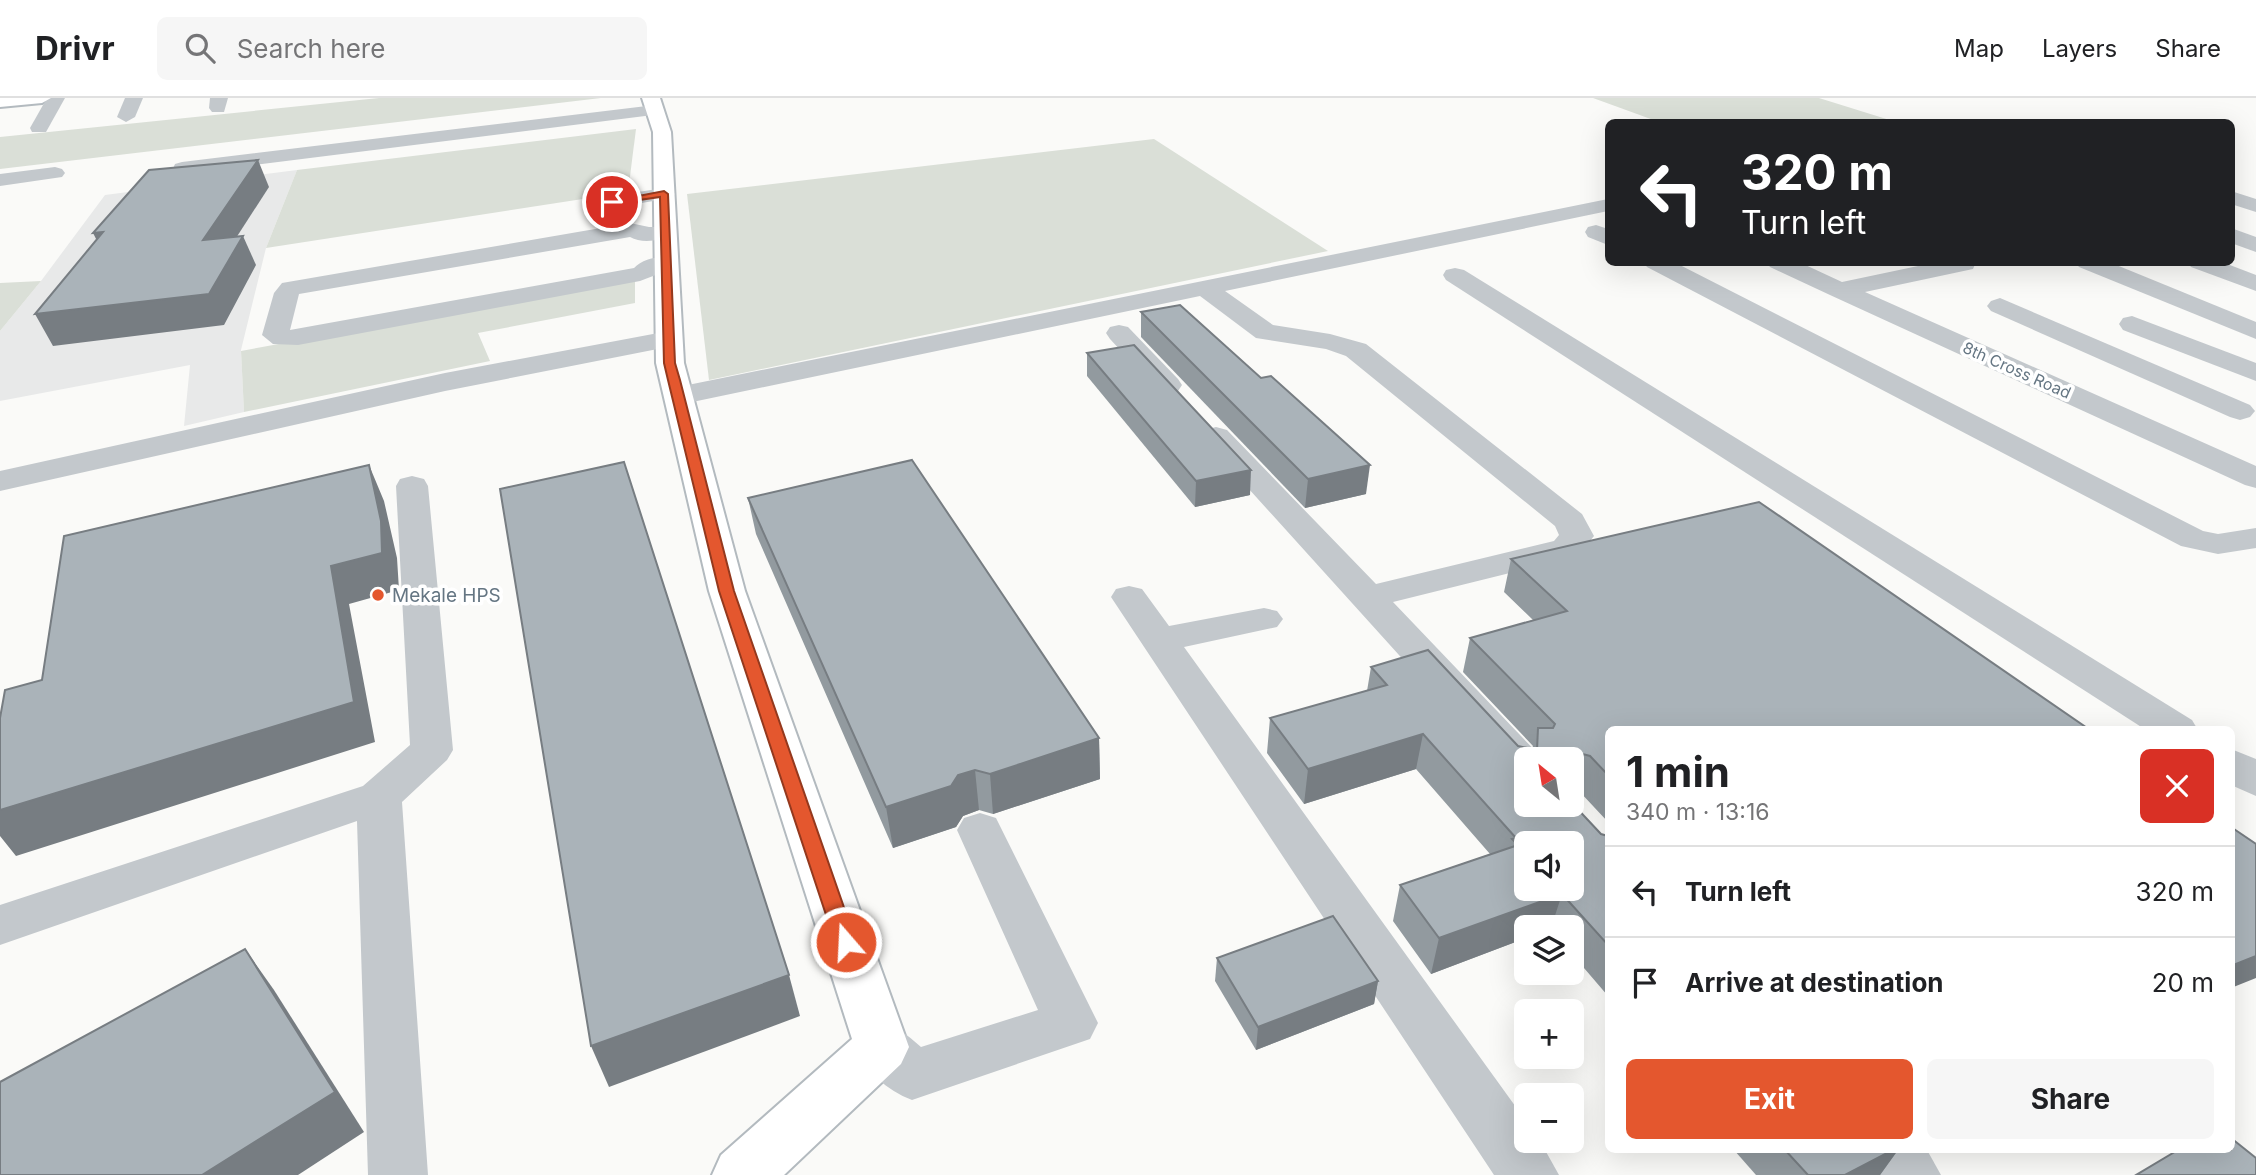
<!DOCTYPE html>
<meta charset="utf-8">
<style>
:root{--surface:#fff;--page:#f6f6f6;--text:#202124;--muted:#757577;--line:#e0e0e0;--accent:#e4572e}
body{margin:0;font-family:Inter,sans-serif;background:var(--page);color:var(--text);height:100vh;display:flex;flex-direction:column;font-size:26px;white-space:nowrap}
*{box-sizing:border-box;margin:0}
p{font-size:23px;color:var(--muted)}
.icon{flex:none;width:38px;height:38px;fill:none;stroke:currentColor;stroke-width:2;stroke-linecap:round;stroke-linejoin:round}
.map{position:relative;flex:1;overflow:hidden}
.drawer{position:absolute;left:1605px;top:628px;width:630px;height:427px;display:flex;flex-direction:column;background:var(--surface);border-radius:10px;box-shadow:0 7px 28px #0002}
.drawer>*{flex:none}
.guide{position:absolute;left:1605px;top:21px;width:630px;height:147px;border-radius:10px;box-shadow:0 7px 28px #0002;background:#202124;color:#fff;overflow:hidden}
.needle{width:46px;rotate:330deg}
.fabs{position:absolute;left:1514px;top:649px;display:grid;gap:14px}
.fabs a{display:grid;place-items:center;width:70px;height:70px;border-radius:10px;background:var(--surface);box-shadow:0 7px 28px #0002;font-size:35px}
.pin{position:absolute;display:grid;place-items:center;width:60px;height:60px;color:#fff;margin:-30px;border:4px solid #fff;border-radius:50%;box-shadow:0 2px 7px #0007}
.me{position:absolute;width:77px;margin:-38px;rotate:341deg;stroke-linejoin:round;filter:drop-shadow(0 0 5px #0008)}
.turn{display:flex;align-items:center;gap:24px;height:147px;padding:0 21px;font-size:32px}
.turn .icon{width:91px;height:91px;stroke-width:2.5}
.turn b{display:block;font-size:49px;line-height:60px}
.round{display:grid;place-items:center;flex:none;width:74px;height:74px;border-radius:10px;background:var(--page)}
.head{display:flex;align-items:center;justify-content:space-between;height:119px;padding:0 21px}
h1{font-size:42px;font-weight:700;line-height:52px}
.cta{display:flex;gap:14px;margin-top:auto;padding:14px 21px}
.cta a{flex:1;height:80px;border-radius:10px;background:var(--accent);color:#fff;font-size:28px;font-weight:700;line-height:80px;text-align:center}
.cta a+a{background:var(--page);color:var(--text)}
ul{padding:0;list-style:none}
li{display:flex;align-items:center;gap:21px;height:91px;padding:0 21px;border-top:2px solid var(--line)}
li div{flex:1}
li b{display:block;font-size:26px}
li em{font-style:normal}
header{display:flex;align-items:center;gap:42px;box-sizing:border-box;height:98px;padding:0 35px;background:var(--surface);border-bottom:2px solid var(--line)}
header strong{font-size:33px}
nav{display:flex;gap:38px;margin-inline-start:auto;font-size:24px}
.search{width:490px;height:63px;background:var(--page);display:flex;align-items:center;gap:18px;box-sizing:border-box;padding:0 24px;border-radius:10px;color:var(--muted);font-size:26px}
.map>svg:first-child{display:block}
.built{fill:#e8e9e9}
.green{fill:#dadfd7}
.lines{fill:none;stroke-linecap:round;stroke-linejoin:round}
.secondary-casing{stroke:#b3babf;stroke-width:4}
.street{fill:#c3c8cc;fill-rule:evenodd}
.secondary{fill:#fff;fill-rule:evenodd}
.wall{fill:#929a9f}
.shaded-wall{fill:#777d82}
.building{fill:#aab3b9;stroke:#777d82;stroke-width:2;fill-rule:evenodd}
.route{fill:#e4572e;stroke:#94391e;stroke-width:2}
.poi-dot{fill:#e4572e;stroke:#fff;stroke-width:2.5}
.labels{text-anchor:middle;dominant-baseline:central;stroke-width:7;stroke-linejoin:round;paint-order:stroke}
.far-street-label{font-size:16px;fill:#657683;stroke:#fff}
.poi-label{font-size:19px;fill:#657683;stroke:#fff;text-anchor:start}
</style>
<header>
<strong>Drivr</strong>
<div class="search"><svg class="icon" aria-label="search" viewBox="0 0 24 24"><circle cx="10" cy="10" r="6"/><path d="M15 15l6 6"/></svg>Search here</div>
<nav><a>Map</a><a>Layers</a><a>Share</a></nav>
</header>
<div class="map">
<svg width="2256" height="1077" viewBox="0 0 2256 1077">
<rect width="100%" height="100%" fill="#fafaf8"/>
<polygon class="built" points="297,72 266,150 241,252 244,314 184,328 190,267 0,303 0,233 41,183 105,97"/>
<g class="green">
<polygon points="379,0 601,0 0,71 0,39"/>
<polygon points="1593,0 1819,0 1896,24 1659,24"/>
<polygon points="636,31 628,94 266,150 297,72"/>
<polygon points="1154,41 1328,153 709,282 687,96"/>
<polygon points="635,181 635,205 478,235 490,263 244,314 241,253"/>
<polygon points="41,183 0,233 0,185"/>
</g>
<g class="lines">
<defs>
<g id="secondary">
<polygon points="0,0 51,0 42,5 0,9"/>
<polygon points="642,0 660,0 671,34 684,265 745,493 909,949 901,966 784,1077 712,1077 721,1057 852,941 709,493 656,265 653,34"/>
</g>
</defs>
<use href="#secondary" class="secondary-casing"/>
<g class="street">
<polygon points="47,0 65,0 46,34 32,34 30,30"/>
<polygon points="125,0 143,0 135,19 126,24 117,19"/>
<polygon points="210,0 228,0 224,14 212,14 209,10"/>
<polygon points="655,7 661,8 664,12 661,16 191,75 188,79 174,79 171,75 175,66 182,64"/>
<polygon points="55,69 62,71 65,75 62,79 0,88 0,76"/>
<polygon points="664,90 671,92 675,96 671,100 612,110 604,109 601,104 604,99 612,98"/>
<polygon points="2231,93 2256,101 2256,114 2231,106"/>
<polygon points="1608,101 1608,113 1225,193 1273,227 1330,236 1366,246 1582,416 1594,438 1578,458 1393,504 1541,659 1543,662 1526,662 1526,685 1511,681 1201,338 1205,332 1216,329 1227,332 1376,486 1554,443 1559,437 1555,428 1346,258 1326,251 1256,240 1200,198 678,307 668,304 664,298 668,292 678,289"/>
<path d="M630,125L649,129H673L676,134L673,139C659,142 642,146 630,139L299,196L290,232L634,170C643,160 661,157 674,160L678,165L674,170L640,183L298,247L273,246L262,237L274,195L282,185Z"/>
<polygon points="1596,127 1608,131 1608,147 1588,139 1585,134 1588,129"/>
<polygon points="2231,130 2256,139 2256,154 2231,145"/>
<polygon points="1643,164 1674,164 2203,433 2218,436 2256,430 2256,450 2218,456 2181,448 1647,169"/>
<polygon points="1766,164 1799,164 1842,184 1937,164 1976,164 1973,171 1865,194 2256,368 2256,390 2245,387 1830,197 1770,169"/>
<polygon points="2075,164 2109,164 2256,224 2256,241 2079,169"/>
<polygon points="2187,164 2222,164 2256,177 2256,193 2191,169"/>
<polygon points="1455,170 1464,172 2192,622 2198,632 2146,632 1446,182 1443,177 1446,172"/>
<polygon points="2000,200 2250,307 2255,313 2250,319 2240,322 2230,319 1991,213 1987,208 1991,203"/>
<polygon points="2132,218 2256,265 2256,283 2123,232 2119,226 2123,220"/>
<polygon points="1119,227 1128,229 1178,281 1182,287 1178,293 1168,296 1158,293 1110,241 1106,235 1110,229"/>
<polygon points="669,233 678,235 682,241 678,247 445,293 0,393 0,373 445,275"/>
<polygon points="412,378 424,381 428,388 453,652 447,662 402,704 428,1077 368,1077 357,723 0,847 0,807 363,688 410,647 396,388 400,381"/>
<polygon points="1129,488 1142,491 1169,528 1264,510 1277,513 1283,521 1277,529 1184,549 1526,1023 1526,1043 1540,1043 1559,1077 1494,1077 1111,499 1116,491"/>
<polygon points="2231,651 2256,661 2256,698 2231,687"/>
<path d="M980,715L996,720L1098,925L1090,941L912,1002C886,992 867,974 855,949L863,932C891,922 899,930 921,949L1038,912L957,732L964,720Z"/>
<polygon points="1858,1052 1927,1052 1941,1077 1871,1077"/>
</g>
<use href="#secondary" class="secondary"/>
</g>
<g class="wall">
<polygon points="1141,214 1366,396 1305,410 1141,239"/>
<polygon points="1087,255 1250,397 1195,409 1087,278"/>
<polygon points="748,400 1099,640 1100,681 993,716 979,712 963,718 956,729 893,750 756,436"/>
<polygon points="1759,404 1608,632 1608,724 1579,693 1573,692 1572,697 1572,662 1526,662 1601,736 1608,738 1608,898 1572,856 1572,830 1526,830 1526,840 1431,876 1393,823 1400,787 1490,756 1416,671 1304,706 1267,655 1270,620 1367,593 1371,569 1518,648 1532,651 1533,648 1463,574 1470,540 1533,522 1504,494 1511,461"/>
<polygon points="1217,860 1378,883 1374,906 1256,952 1215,883"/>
<polygon points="1734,1052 1898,1052 1880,1077 1756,1077"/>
</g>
<g class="shaded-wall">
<polygon points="258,62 269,89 216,171 203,142"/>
<polygon points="103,134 108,164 93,135"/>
<polygon points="243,138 256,167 224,227 53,248 35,216"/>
<polygon points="369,367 384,403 397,460 399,492 349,506 375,644 16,758 0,738 0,712 331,468"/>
<polygon points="1370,367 1366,396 1305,410 1308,381"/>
<polygon points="1251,372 1250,397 1195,409 1196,383"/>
<polygon points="1423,636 1416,671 1304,706 1308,671"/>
<polygon points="1099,640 1100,681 993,716 990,676"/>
<polygon points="975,672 979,712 963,718 956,729 893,750 886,709 958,677"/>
<polygon points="1562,796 1551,830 1526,830 1526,840 1431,876 1439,840"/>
<polygon points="245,851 274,892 364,1034 298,1077 202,1077"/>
<polygon points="2256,858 2256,880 2231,890 2231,868"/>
<polygon points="789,877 800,918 609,989 591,948"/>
<polygon points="1378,883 1374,906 1256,952 1258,929"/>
<polygon points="1893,1052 1898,1052 1880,1077 1845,1077"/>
</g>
<g class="building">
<polygon points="258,62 203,142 243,138 209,196 35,216 103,134 93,135 149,72"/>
<polygon points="1180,207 1261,280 1271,278 1370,367 1308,381 1141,214"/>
<polygon points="1134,247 1251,372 1196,383 1087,255"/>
<polygon points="912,362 1099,640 990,676 975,672 958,677 951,688 886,709 748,400"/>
<polygon points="624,364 789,877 591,948 500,391"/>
<polygon points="369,367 381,423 382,455 331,468 354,604 0,712 0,620 5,592 42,582 64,438"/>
<path d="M1759,404L2090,632H1608V677L1590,658L1583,656L1580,659V669H1572V662H1526V707H1572V705L1601,736L1608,738V847L1562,796L1439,840L1400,787L1518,747L1512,741L1516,740L1423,636L1308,671L1270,620L1387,587L1371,569L1428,552L1518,648L1537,652L1538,630H1553L1555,626L1470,540L1567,513L1511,461ZM1526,746H1572V791H1526Z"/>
<polygon points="2231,729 2256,746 2256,858 2231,868"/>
<polygon points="1333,818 1378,883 1258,929 1217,860"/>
<polygon points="245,851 335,994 202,1077 0,1077 0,984"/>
<polygon points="2231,1040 2256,1060 2256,1077 2136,1077 2178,1052 2231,1052"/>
<polygon points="1785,1052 1893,1052 1845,1077 1808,1077"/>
</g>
<polygon class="route" points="664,93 668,96 675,265 680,282 734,493 856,844 853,850 846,853 839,850 835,844 719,493 668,282 664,265 660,99 612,106 607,104"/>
<circle class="poi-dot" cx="378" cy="497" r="7"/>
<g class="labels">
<g class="far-street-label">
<text transform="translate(2017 272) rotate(24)">8th Cross Road</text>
</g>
<g class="poi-label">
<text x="392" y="497">Mekale HPS</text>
</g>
</g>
</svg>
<div class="fabs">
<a><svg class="needle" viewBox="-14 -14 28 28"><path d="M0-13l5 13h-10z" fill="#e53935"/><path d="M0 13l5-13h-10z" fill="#757577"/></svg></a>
<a><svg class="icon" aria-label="sound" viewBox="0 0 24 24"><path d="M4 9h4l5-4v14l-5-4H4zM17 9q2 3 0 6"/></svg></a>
<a><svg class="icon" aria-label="layers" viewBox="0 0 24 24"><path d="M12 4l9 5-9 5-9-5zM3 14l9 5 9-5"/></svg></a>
<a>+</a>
<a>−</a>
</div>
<div class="pin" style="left:612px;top:104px;background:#d93025"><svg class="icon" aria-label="arrive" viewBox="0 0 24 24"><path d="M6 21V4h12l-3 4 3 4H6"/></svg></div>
<svg class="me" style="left:846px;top:844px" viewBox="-20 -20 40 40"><circle r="17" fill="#e4572e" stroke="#fff" stroke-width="3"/><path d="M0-11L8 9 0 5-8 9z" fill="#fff"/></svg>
<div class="guide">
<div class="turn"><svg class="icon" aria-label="left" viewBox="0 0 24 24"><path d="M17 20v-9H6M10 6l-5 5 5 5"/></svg><div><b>320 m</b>Turn left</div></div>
</div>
<section class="drawer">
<div class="head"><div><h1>1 min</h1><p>340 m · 13:16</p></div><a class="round" style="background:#d93025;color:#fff"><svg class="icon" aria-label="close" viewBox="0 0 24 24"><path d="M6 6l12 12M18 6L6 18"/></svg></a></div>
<ul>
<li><svg class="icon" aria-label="left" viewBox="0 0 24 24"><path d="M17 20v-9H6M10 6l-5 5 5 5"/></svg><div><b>Turn left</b></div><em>320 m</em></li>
<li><svg class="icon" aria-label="arrive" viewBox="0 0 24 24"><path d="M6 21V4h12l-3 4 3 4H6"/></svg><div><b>Arrive at destination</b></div><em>20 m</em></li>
</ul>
<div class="cta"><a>Exit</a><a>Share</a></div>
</section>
</div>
